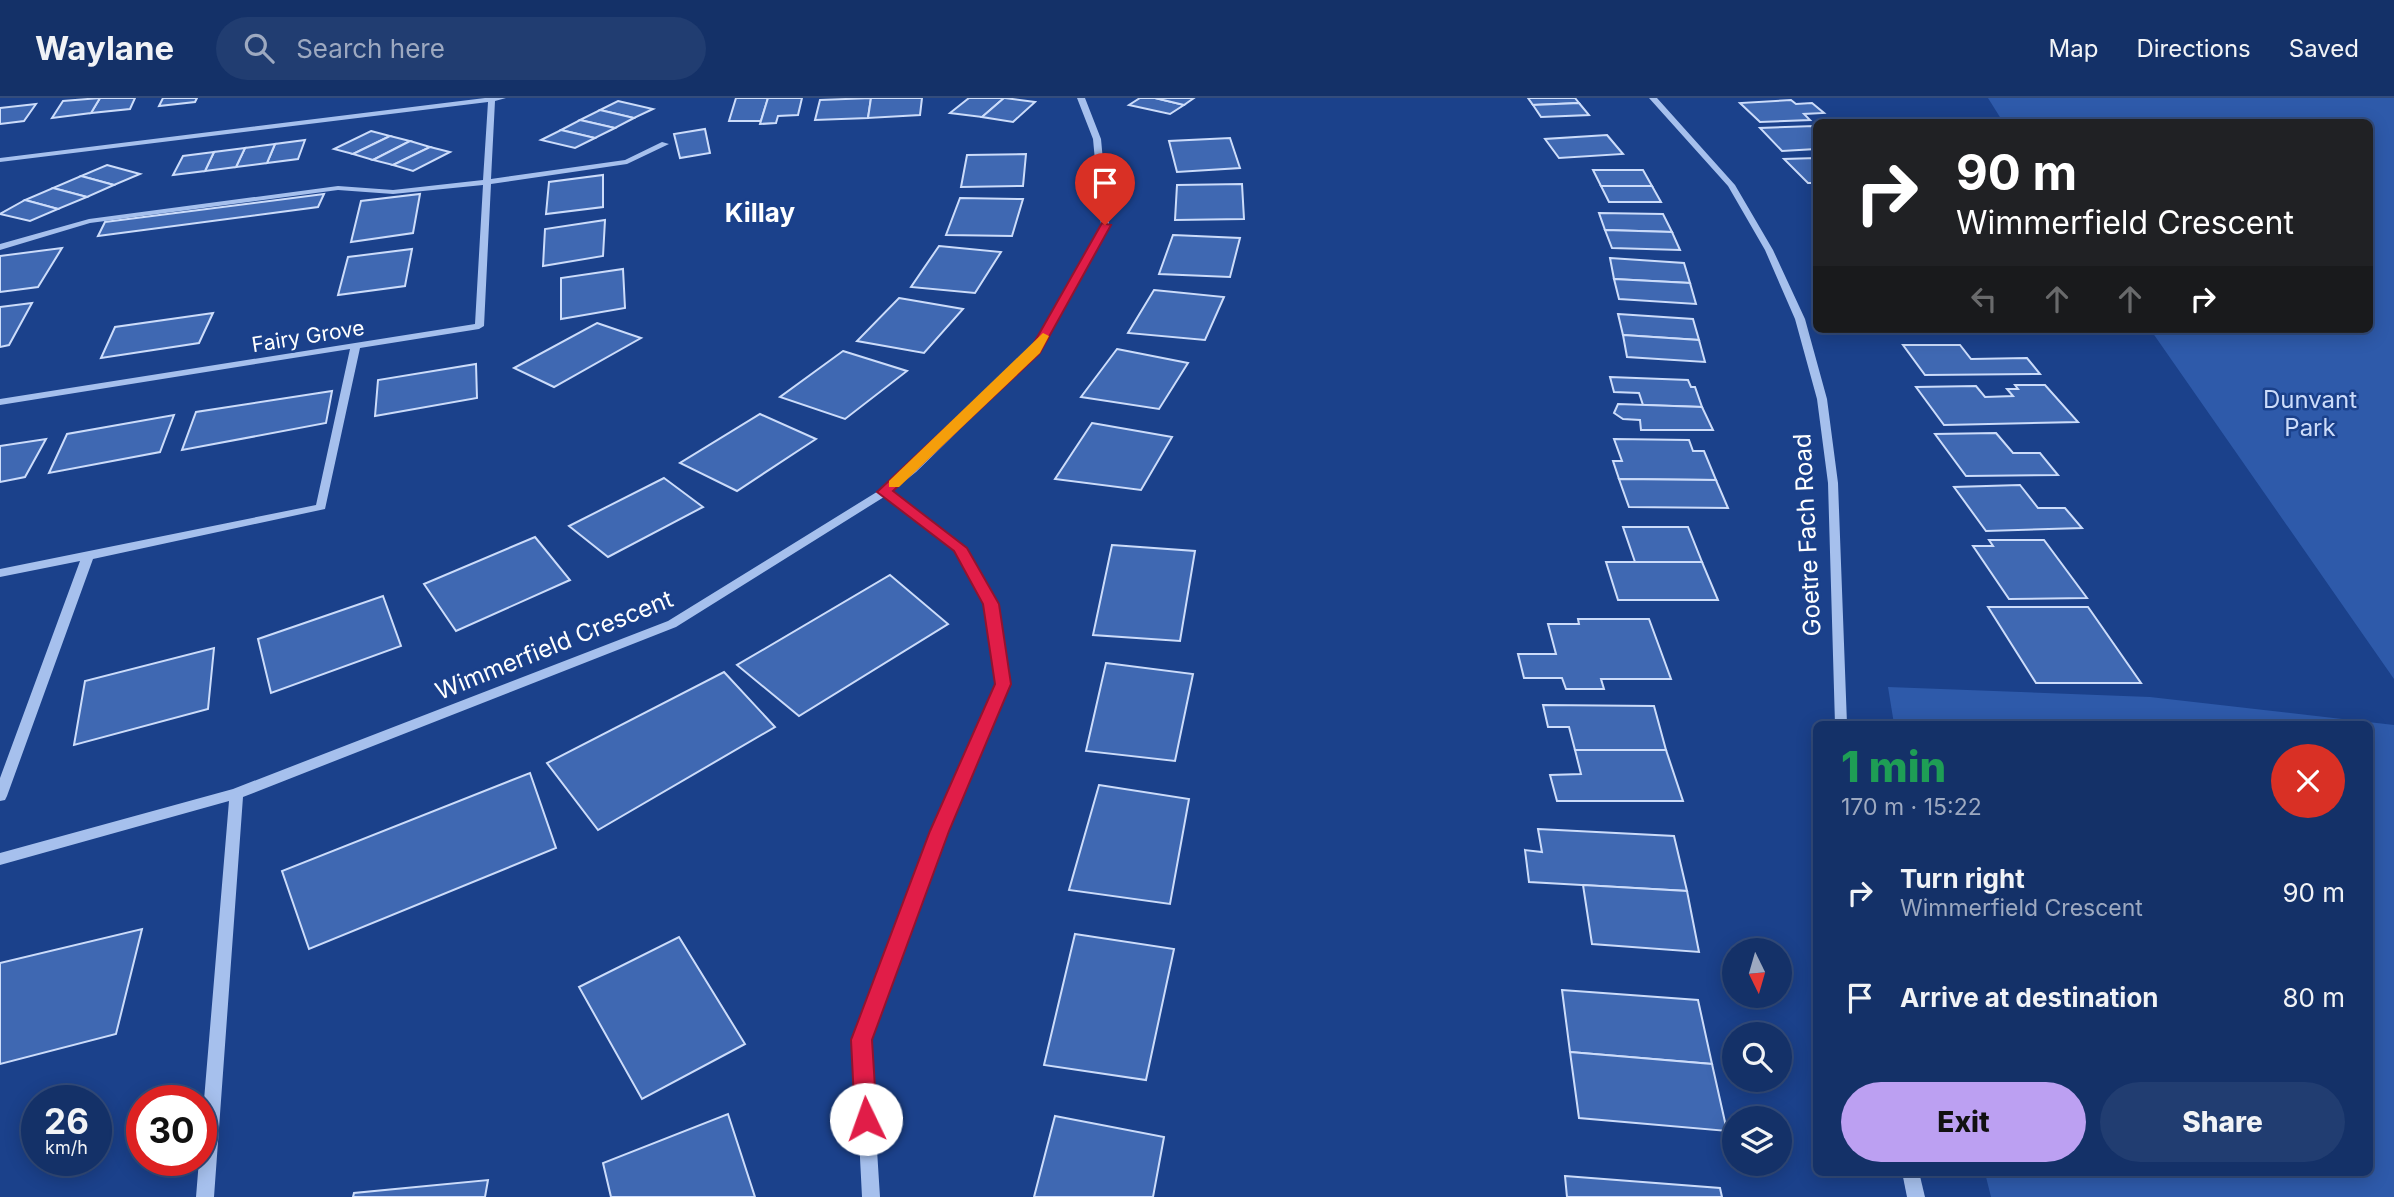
<!DOCTYPE html>
<meta charset="utf-8">
<style>
:root{--surface:#143168;--page:#213d71;--text:#f1f3f6;--muted:#9da9c0;--line:#334c7c;--accent:#bca0f2}
body{margin:0;font-family:Inter,sans-serif;background:var(--page);color:var(--text);height:100vh;display:flex;flex-direction:column;font-size:26px;white-space:nowrap}
*{box-sizing:border-box;margin:0}
p{font-size:23px;color:var(--muted)}
.icon{flex:none;width:38px;height:38px;fill:none;stroke:currentColor;stroke-width:2;stroke-linecap:round;stroke-linejoin:round}
.map{position:relative;flex:1;overflow:hidden}
.details{position:absolute;left:1813px;top:623px;width:560px;height:455px;display:flex;flex-direction:column;background:var(--surface);border-radius:10px;box-shadow:0 4px 18px #0003,0 0 0 2px var(--line)}
.details>*{flex:none}
.banner{position:absolute;left:1813px;top:21px;width:560px;height:214px;border-radius:10px;box-shadow:0 4px 18px #0003,0 0 0 2px var(--line);background:#202124;color:#fff;overflow:hidden}
.needle{width:46px;rotate:175deg}
.fabs{position:absolute;left:1722px;top:840px;display:grid;gap:14px}
.fabs a{display:grid;place-items:center;width:70px;height:70px;border-radius:50%;background:var(--surface);box-shadow:0 4px 18px #0003,0 0 0 2px var(--line);font-size:35px}
.speed{position:absolute;left:21px;top:987px;display:flex;gap:14px;font-size:35px;font-weight:700;text-align:center}
.speed>*{display:grid;place-content:center;width:91px;height:91px;border-radius:50%;background:var(--surface);box-shadow:0 4px 18px #0003,0 0 0 2px var(--line);line-height:1}
.speed small{font-size:18px;font-weight:400}
.speed .limit{border:10px solid #d22;background:#fff;color:#111}
.pin{position:absolute;display:grid;place-items:center;width:60px;height:60px;color:#fff;margin:-72px -30px;border-radius:50% 50% 50% 0;rotate:-45deg;box-shadow:0 0 7px #0007}
.pin .icon{rotate:45deg}
.me{position:absolute;width:77px;margin:-38px;rotate:357deg;stroke-linejoin:round;filter:drop-shadow(0 0 5px #0008)}
.turn{display:flex;align-items:center;gap:24px;height:147px;padding:0 28px;font-size:32px}
.turn .icon{width:91px;height:91px;stroke-width:2.5}
.turn b{display:block;font-size:49px;line-height:60px}
.lanes{display:flex;align-items:center;height:66px;padding:0 28px;background:#0003;justify-content:center;gap:35px;direction:ltr}
.lanes .off{opacity:.35}
.round{display:grid;place-items:center;flex:none;width:74px;height:74px;border-radius:37px;background:var(--page)}
.summary{display:flex;align-items:center;justify-content:space-between;height:119px;padding:0 28px}
h1{font-size:42px;font-weight:800;line-height:52px;color:#1e9e55}
.action{display:flex;gap:14px;margin-top:auto;padding:14px 28px}
.action a{flex:1;height:80px;border-radius:42px;background:var(--accent);color:#111;font-size:28px;font-weight:800;line-height:80px;text-align:center}
.action a+a{background:var(--page);color:var(--text)}
ul{padding:0;list-style:none}
li{display:flex;align-items:center;gap:21px;height:105px;padding:0 28px}
li div{flex:1}
li b{display:block;font-size:26px}
li em{font-style:normal}
header{display:flex;align-items:center;gap:42px;box-sizing:border-box;height:98px;padding:0 35px;background:var(--surface);border-bottom:2px solid var(--line)}
header strong{font-size:33px}
nav{display:flex;gap:38px;margin-inline-start:auto;font-size:24px}
.search{width:490px;height:63px;background:var(--page);display:flex;align-items:center;gap:18px;box-sizing:border-box;padding:0 24px;border-radius:38px;color:var(--muted);font-size:26px}
.map>svg:first-child{display:block}
.green{fill:#2e5aaa}
.building{fill:#3f68b2;stroke:#ccdcfa;stroke-width:2}
.lines{fill:none;stroke-linecap:round;stroke-linejoin:round}
.minor{fill:#a6c0ed;fill-rule:evenodd}
.route{fill:#e11d48;stroke:#92132f;stroke-width:2}
.slow{fill:#f59e0b}
.labels{text-anchor:middle;dominant-baseline:central;stroke-width:5;stroke-linejoin:round;paint-order:stroke}
.far-street-label{font-size:21px;fill:#fff;stroke:#1b418b}
.park-label{font-size:24px;fill:#ccdcfa;stroke:#1b418b}
.street-label{font-size:24px;fill:#fff;stroke:#1b418b}
.far-district-label{font-size:26px;font-weight:bold;fill:#fff;stroke:#1b418b}
</style>
<header>
<strong>Waylane</strong>
<div class="search"><svg class="icon" aria-label="search" viewBox="0 0 24 24"><circle cx="10" cy="10" r="6"/><path d="M15 15l6 6"/></svg>Search here</div>
<nav><a>Map</a><a>Directions</a><a>Saved</a></nav>
</header>
<div class="map">
<svg width="2394" height="1099" viewBox="0 0 2394 1099">
<rect width="100%" height="100%" fill="#1b418b"/>
<g class="green">
<polygon points="1988,0 2394,0 2394,581 2150,231 2370,231 2370,24 2003,24"/>
<polygon points="1888,589 2150,599 2394,627 2394,1099 1991,1099 1985,1075 2370,1074 2370,626 1894,626"/>
</g>
<g class="building">
<polygon points="100,0 135,0 130,11 91,15"/>
<polygon points="100,0 91,15 52,20 63,3"/>
<polygon points="163,0 197,0 195,4 159,8"/>
<polygon points="736,0 768,0 761,23 729,23"/>
<polygon points="768,0 802,0 798,17 778,18 776,25 760,26"/>
<polygon points="871,0 868,20 815,22 820,2"/>
<polygon points="871,0 922,0 920,17 868,20"/>
<polygon points="969,0 1004,0 982,19 950,15"/>
<polygon points="1004,0 1005,0 1035,4 1013,24 982,19"/>
<polygon points="1140,0 1155,0 1184,7 1170,16 1129,7"/>
<polygon points="1155,0 1194,0 1184,7"/>
<polygon points="1528,0 1575,0 1579,5 1533,7"/>
<polygon points="1791,2 1796,6 1812,5 1824,15 1804,16 1810,22 1760,24 1740,5"/>
<polygon points="618,3 653,11 634,20 600,12"/>
<polygon points="1579,5 1589,17 1541,19 1533,7"/>
<polygon points="36,6 24,23 0,26 0,10"/>
<polygon points="600,12 634,20 615,30 580,22"/>
<polygon points="580,22 615,30 595,40 561,32"/>
<polygon points="1814,28 1816,51 1782,53 1760,30"/>
<polygon points="705,31 710,55 680,60 674,36"/>
<polygon points="561,32 595,40 575,50 541,42"/>
<polygon points="371,33 390,38 353,56 334,51"/>
<polygon points="1607,37 1623,56 1559,60 1545,41"/>
<polygon points="390,38 410,43 373,62 353,56"/>
<polygon points="1230,40 1240,70 1177,74 1169,43"/>
<polygon points="305,42 298,61 267,65 275,46"/>
<polygon points="410,43 430,49 393,67 373,62"/>
<polygon points="275,46 267,65 236,69 245,50"/>
<polygon points="430,49 450,54 413,73 393,67"/>
<polygon points="245,50 236,69 205,73 214,54"/>
<polygon points="214,54 205,73 173,77 183,58"/>
<polygon points="1026,56 1023,88 961,89 967,57"/>
<polygon points="1816,60 1816,85 1808,85 1784,61"/>
<polygon points="107,67 140,76 114,87 81,78"/>
<polygon points="1593,72 1643,72 1652,88 1601,88"/>
<polygon points="603,77 603,109 546,116 549,84"/>
<polygon points="81,78 114,87 87,99 53,90"/>
<polygon points="1242,86 1244,121 1175,122 1177,87"/>
<polygon points="1601,88 1652,88 1661,104 1609,104"/>
<polygon points="53,90 87,99 58,111 25,102"/>
<polygon points="324,96 318,109 98,138 105,124"/>
<polygon points="420,96 413,135 351,144 361,103"/>
<polygon points="960,100 1023,101 1012,138 946,137"/>
<polygon points="25,102 58,111 30,123 0,116"/>
<polygon points="1599,115 1663,116 1672,134 1605,132"/>
<polygon points="605,122 603,158 543,168 545,131"/>
<polygon points="1605,132 1672,134 1680,152 1612,150"/>
<polygon points="1173,137 1240,140 1230,179 1159,176"/>
<polygon points="939,148 1001,154 975,195 911,189"/>
<polygon points="62,150 38,189 0,194 0,158"/>
<polygon points="412,151 405,188 338,197 348,159"/>
<polygon points="1610,160 1684,165 1690,185 1614,181"/>
<polygon points="623,171 625,210 561,221 561,180"/>
<polygon points="1614,181 1690,185 1696,206 1619,201"/>
<polygon points="1154,192 1224,199 1205,242 1128,235"/>
<polygon points="899,200 963,211 924,255 857,243"/>
<polygon points="32,205 9,247 0,249 0,209"/>
<polygon points="213,215 199,245 101,260 115,229"/>
<polygon points="1618,216 1693,221 1699,242 1623,237"/>
<polygon points="597,225 641,240 554,289 514,270"/>
<polygon points="1906,231 1958,231 1960,233 1909,234"/>
<polygon points="1623,237 1699,242 1705,264 1627,259"/>
<polygon points="1903,247 1960,247 1971,261 2027,260 2040,276 1925,277"/>
<polygon points="1117,251 1188,265 1159,311 1081,299"/>
<polygon points="843,253 907,273 845,321 780,299"/>
<polygon points="476,266 477,300 375,318 378,282"/>
<polygon points="1610,279 1688,282 1691,289 1695,289 1702,309 1643,307 1639,295 1614,294"/>
<polygon points="2015,287 2045,287 2078,324 1944,327 1916,289 1976,288 1985,299 2013,298 2007,291 2018,291"/>
<polygon points="332,293 326,325 182,352 196,314"/>
<polygon points="1618,306 1702,309 1713,332 1641,332 1640,322 1623,321 1614,315"/>
<polygon points="760,316 816,341 737,393 680,365"/>
<polygon points="174,317 160,354 49,375 67,336"/>
<polygon points="1092,325 1172,339 1141,392 1055,381"/>
<polygon points="1996,335 2013,355 2040,355 2058,377 1966,378 1935,336"/>
<polygon points="46,341 25,379 0,384 0,348"/>
<polygon points="1614,341 1689,342 1693,353 1704,353 1716,382 1619,381 1613,363 1622,363"/>
<polygon points="664,380 703,409 608,459 569,428"/>
<polygon points="1619,381 1716,382 1728,410 1629,409"/>
<polygon points="2020,387 2038,410 2065,410 2082,430 1986,433 1954,389"/>
<polygon points="1623,429 1688,429 1702,464 1635,464"/>
<polygon points="535,439 570,482 456,533 424,486"/>
<polygon points="1989,442 2044,442 2087,500 2009,501 1973,448 1993,448"/>
<polygon points="1112,447 1195,453 1180,543 1093,537"/>
<polygon points="1606,464 1702,464 1718,502 1618,502"/>
<polygon points="890,477 948,526 799,618 737,567"/>
<polygon points="383,498 401,548 271,595 258,541"/>
<polygon points="1988,509 2088,509 2141,585 2036,585"/>
<polygon points="1578,521 1649,521 1671,581 1601,581 1604,591 1566,591 1562,580 1524,580 1518,556 1556,556 1548,526 1579,526"/>
<polygon points="214,550 208,611 74,647 85,583"/>
<polygon points="1106,565 1193,576 1175,663 1086,653"/>
<polygon points="724,574 775,629 598,732 547,665"/>
<polygon points="1543,607 1654,608 1666,652 1575,652 1569,629 1548,629"/>
<polygon points="1575,652 1666,652 1683,703 1557,703 1550,677 1581,676"/>
<polygon points="530,675 556,750 309,851 282,773"/>
<polygon points="1099,687 1189,701 1170,806 1069,792"/>
<polygon points="1538,731 1674,738 1687,793 1529,784 1525,752 1542,754"/>
<polygon points="1583,787 1687,793 1699,854 1592,846"/>
<polygon points="142,831 116,936 0,966 0,865"/>
<polygon points="1075,836 1174,851 1146,982 1044,967"/>
<polygon points="679,839 745,946 642,1001 579,889"/>
<polygon points="1562,892 1698,902 1712,966 1570,954"/>
<polygon points="1570,954 1712,966 1727,1033 1579,1020"/>
<polygon points="728,1016 755,1099 611,1099 603,1065"/>
<polygon points="1055,1018 1164,1039 1153,1099 1034,1099"/>
<polygon points="1565,1078 1720,1090 1722,1099 1567,1099"/>
<polygon points="488,1082 485,1099 353,1099 354,1095"/>
</g>
<g class="lines">
<g class="minor">
<polygon points="485,0 506,0 495,3 491,81 625,62 662,44 669,46 627,66 491,86 484,228 479,231 360,250 325,411 93,461 7,698 5,702 0,703 0,680 80,463 0,479 0,471 316,407 350,251 0,307 0,301 475,226 483,87 393,96 338,92 90,125 0,152 0,146 89,121 338,88 393,92 483,82 488,4 0,64 0,60"/>
<polygon points="1077,0 1085,0 1101,41 1109,127 1039,254 916,374 891,394 965,450 997,506 1009,586 947,733 870,942 880,1099 862,1099 854,942 933,733 997,586 985,506 955,452 884,399 676,529 243,699 214,1099 196,1099 199,1062 201,1062 201,1038 229,703 0,767 0,755 233,691 668,523 880,392 908,370 1032,251 1101,127 1093,41"/>
<polygon points="1649,0 1657,0 1735,87 1773,152 1805,221 1827,301 1838,385 1847,626 1835,626 1828,385 1817,301 1795,221 1765,152 1728,88"/>
<polygon points="1902,1074 1919,1074 1925,1099 1907,1099"/>
</g>
</g>
<polygon class="route" points="1102,125 1111,127 1040,255 893,393 967,450 999,506 1011,586 949,733 872,942 877,1021 874,1028 866,1031 859,1028 855,1021 851,942 930,733 995,586 983,506 954,453 877,394 1031,250"/>
<polygon class="slow" points="1043,235 1049,238 1040,255 899,389 889,389 889,383"/>
<g class="labels">
<g class="far-street-label">
<text transform="translate(308 238) rotate(-9)">Fairy Grove</text>
</g>
<g class="park-label">
<text x="2310" y="301">Dunvant<tspan x="2310" dy="28">Park</tspan></text>
</g>
<g class="street-label">
<text transform="translate(1807 437) rotate(-93)">Goetre Fach Road</text>
<text transform="translate(554 547) rotate(-22)">Wimmerfield Crescent</text>
</g>
<g class="far-district-label">
<text x="760" y="114">Killay</text>
</g>
</g>
</svg>
<div class="fabs">
<a><svg class="needle" viewBox="-14 -14 28 28"><path d="M0-13l5 13h-10z" fill="#e53935"/><path d="M0 13l5-13h-10z" fill="#9da9c0"/></svg></a>
<a><svg class="icon" aria-label="search" viewBox="0 0 24 24"><circle cx="10" cy="10" r="6"/><path d="M15 15l6 6"/></svg></a>
<a><svg class="icon" aria-label="layers" viewBox="0 0 24 24"><path d="M12 4l9 5-9 5-9-5zM3 14l9 5 9-5"/></svg></a>
</div>
<div class="speed"><div>26<small>km/h</small></div><div class="limit">30</div></div>
<div class="pin" style="left:1105px;top:127px;background:#d93025"><svg class="icon" aria-label="arrive" viewBox="0 0 24 24"><path d="M6 21V4h12l-3 4 3 4H6"/></svg></div>
<svg class="me" style="left:866px;top:1021px" viewBox="-20 -20 40 40"><circle r="19" fill="#fff"/><path d="M0-13L10 11 0 6-10 11z" fill="#e11d48"/></svg>
<div class="banner">
<div class="turn"><svg class="icon" aria-label="right" viewBox="0 0 24 24"><path d="M7 20v-9h11M14 6l5 5-5 5"/></svg><div><b>90 m</b>Wimmerfield Crescent</div></div>
<div class="lanes"><svg class="icon off" aria-label="left" viewBox="0 0 24 24"><path d="M17 20v-9H6M10 6l-5 5 5 5"/></svg><svg class="icon off" aria-label="ahead" viewBox="0 0 24 24"><path d="M12 20V5M6 11l6-6 6 6"/></svg><svg class="icon off" aria-label="ahead" viewBox="0 0 24 24"><path d="M12 20V5M6 11l6-6 6 6"/></svg><svg class="icon" aria-label="right" viewBox="0 0 24 24"><path d="M7 20v-9h11M14 6l5 5-5 5"/></svg></div>
</div>
<section class="details">
<div class="summary"><div><h1>1 min</h1><p>170 m · 15:22</p></div><a class="round" style="background:#d93025;color:#fff"><svg class="icon" aria-label="close" viewBox="0 0 24 24"><path d="M6 6l12 12M18 6L6 18"/></svg></a></div>
<ul>
<li><svg class="icon" aria-label="right" viewBox="0 0 24 24"><path d="M7 20v-9h11M14 6l5 5-5 5"/></svg><div><b>Turn right</b><p>Wimmerfield Crescent</p></div><em>90 m</em></li>
<li><svg class="icon" aria-label="arrive" viewBox="0 0 24 24"><path d="M6 21V4h12l-3 4 3 4H6"/></svg><div><b>Arrive at destination</b></div><em>80 m</em></li>
</ul>
<div class="action"><a>Exit</a><a>Share</a></div>
</section>
</div>
